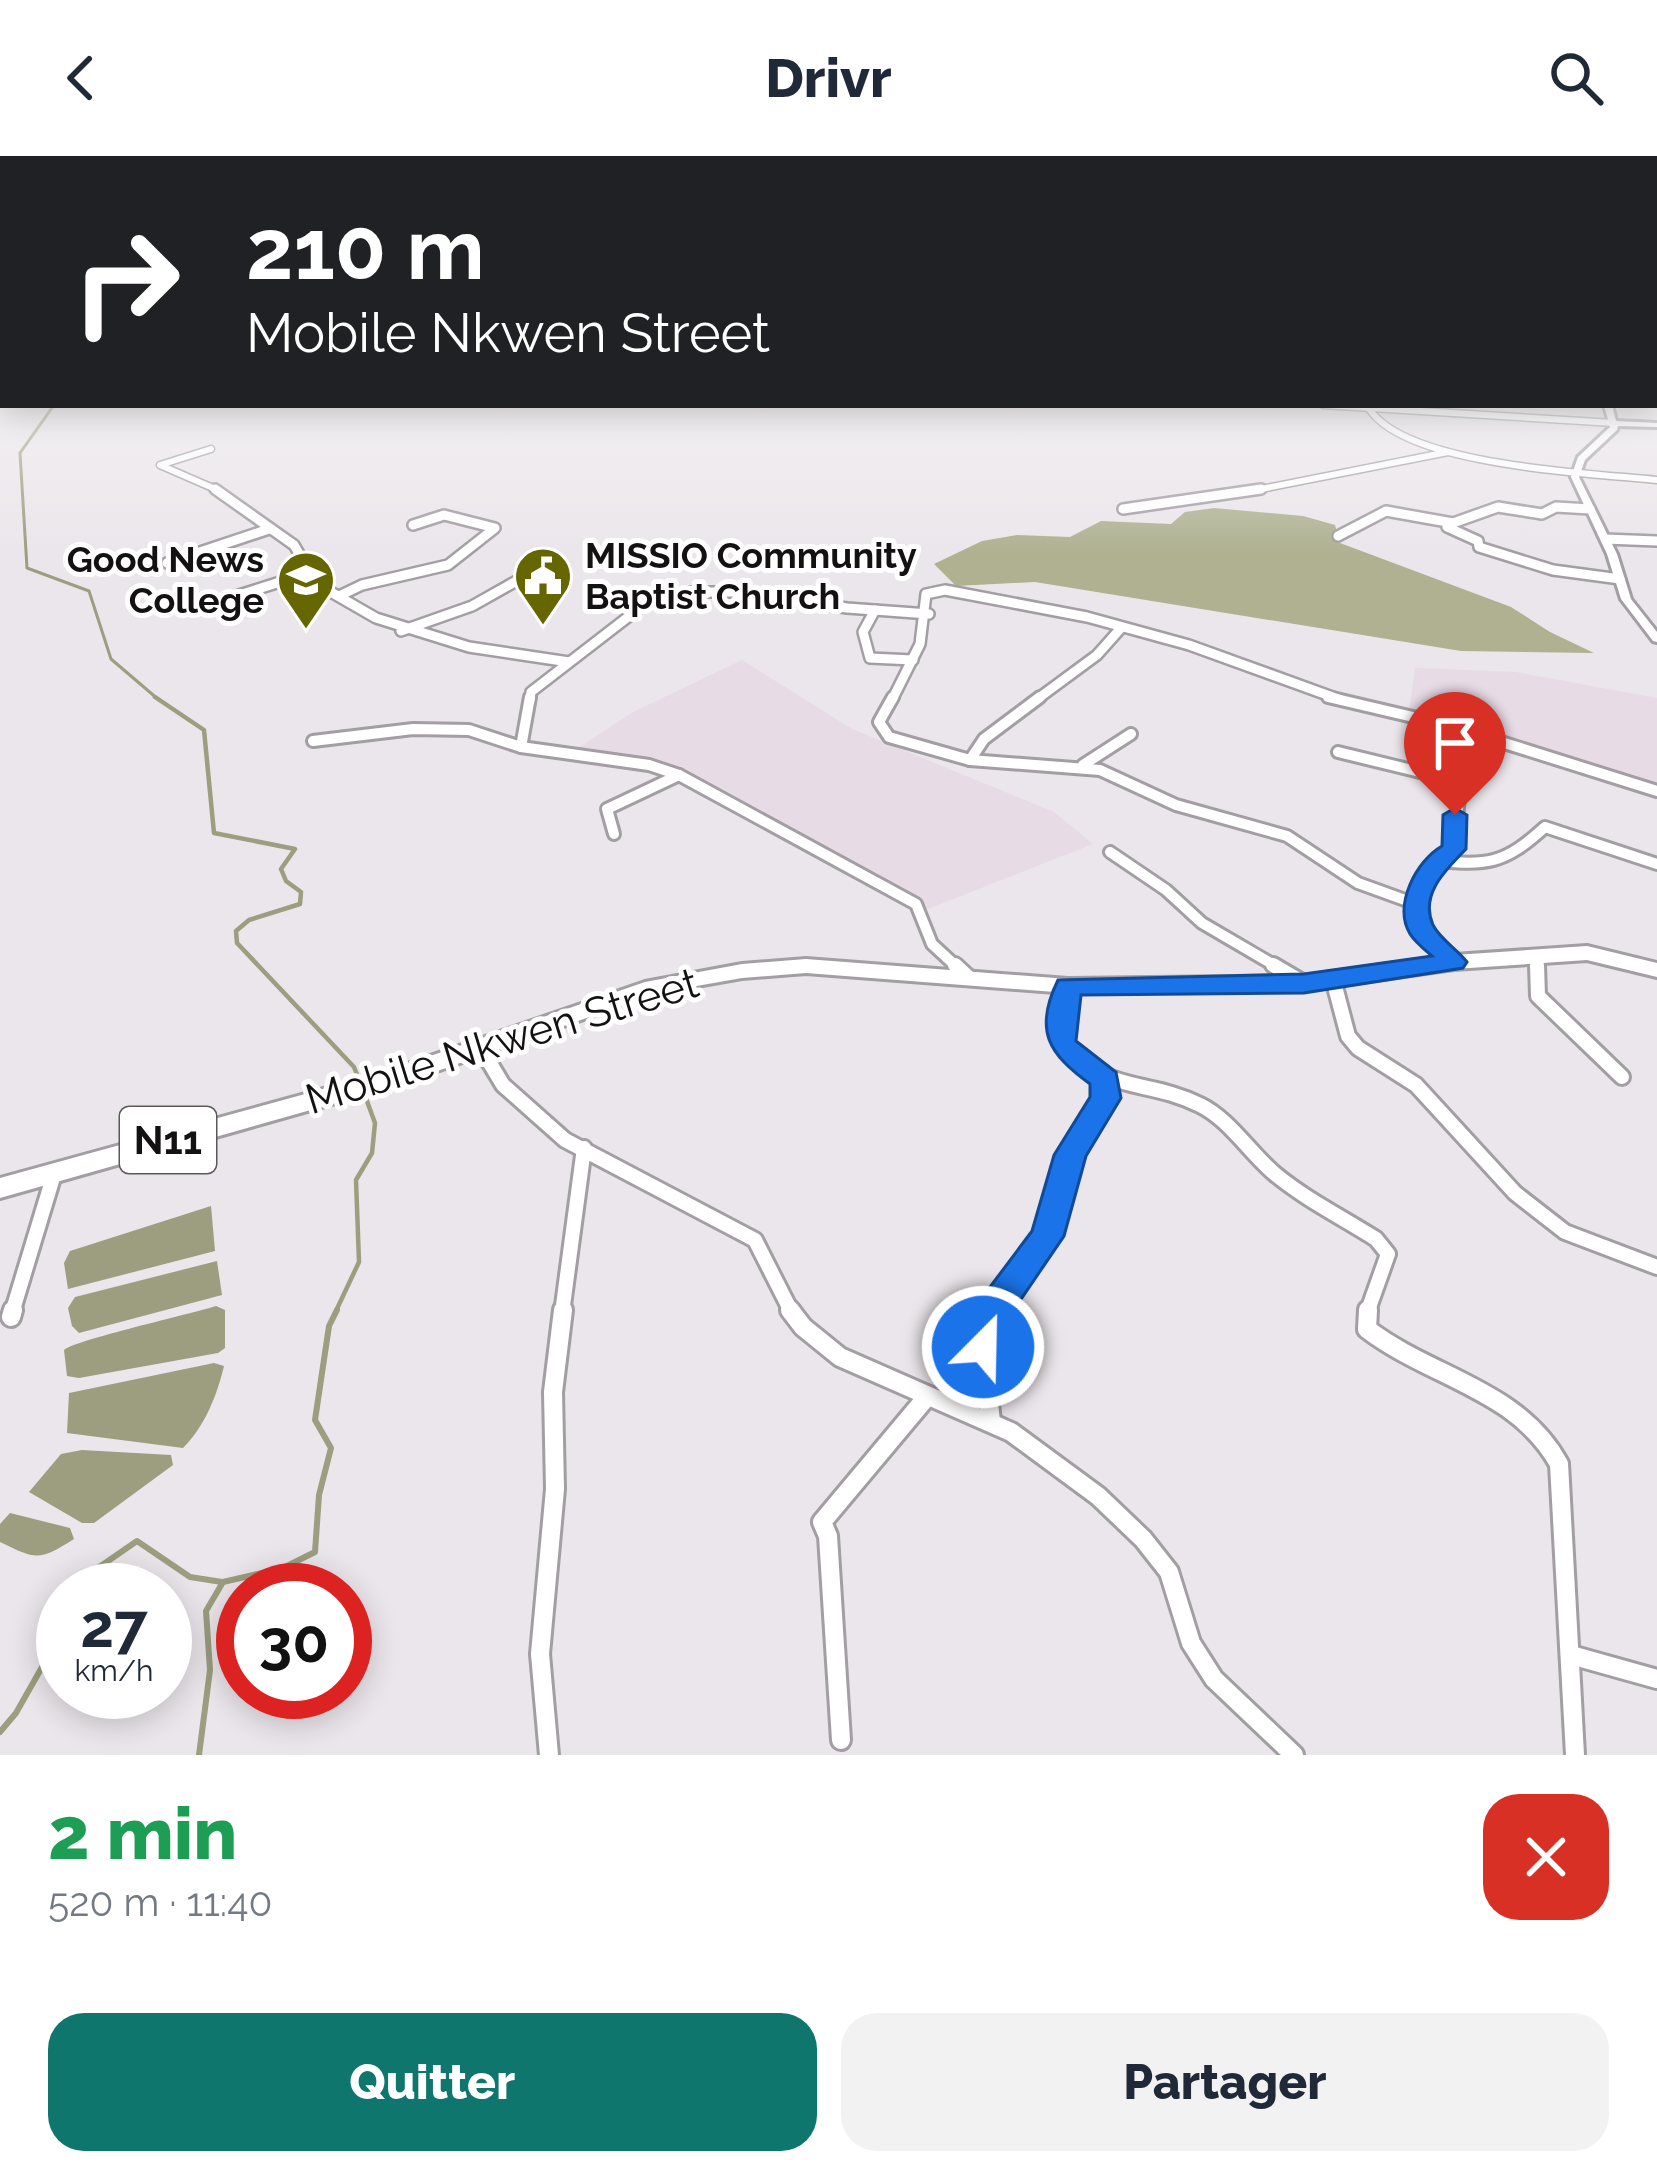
<!DOCTYPE html>
<html lang="fr">
<meta charset="utf-8">
<style>
:root{--surface:#fff;--page:#f2f2f3;--text:#1f2937;--muted:#747a83;--accent:#0f766e}
body{margin:0;font-family:Raleway,sans-serif;background:var(--page);color:var(--text);height:100vh;display:flex;flex-direction:column;font-size:45px;white-space:nowrap}
*{box-sizing:border-box;margin:0}
p{font-size:39px;color:var(--muted)}
.icon{flex:none;width:66px;height:66px;fill:none;stroke:currentColor;stroke-width:2;stroke-linecap:round;stroke-linejoin:round}
.map{position:relative;height:1599px;overflow:hidden}
.panel{display:flex;flex-direction:column;background:var(--surface);flex:1}
.panel>*{flex:none}
.hud{position:absolute;left:0px;top:0px;width:1659px;height:252px;box-shadow:0 6px 30px #0003;background:#202124;color:#fff;overflow:hidden}
.speed{position:absolute;left:36px;top:1407px;display:flex;gap:24px;font-size:60px;font-weight:700;text-align:center}
.speed>*{display:grid;place-content:center;width:156px;height:156px;border-radius:50%;background:var(--surface);box-shadow:0 6px 30px #0003;line-height:1}
.speed small{font-size:30px;font-weight:400}
.speed .limit{border:18px solid #d22;background:#fff;color:#111}
.pin{position:absolute;display:grid;place-items:center;width:102px;height:102px;color:#fff;margin:-123px -51px;border-radius:50% 50% 50% 0;rotate:-45deg;box-shadow:0 0 12px #0007}
.pin .icon{rotate:45deg}
.me{position:absolute;width:132px;margin:-66px;rotate:23deg;stroke-linejoin:round;filter:drop-shadow(0 0 9px #0008)}
.turn{display:flex;align-items:center;gap:42px;height:252px;padding:0 48px;font-size:54px}
.turn .icon{width:156px;height:156px;stroke-width:2.5}
.turn b{display:block;font-size:84px;line-height:102px}
.round{display:grid;place-items:center;flex:none;width:126px;height:126px;border-radius:36px;background:var(--page)}
.summary{display:flex;align-items:center;justify-content:space-between;height:204px;padding:0 48px}
h1{font-size:72px;font-weight:800;line-height:90px;color:#1e9e55}
.action{display:flex;gap:24px;margin-top:auto;padding:24px 48px}
.action a{flex:1;height:138px;border-radius:36px;background:var(--accent);color:#fff;font-size:48px;font-weight:800;line-height:138px;text-align:center}
.action a+a{background:var(--page);color:var(--text)}
header{display:flex;justify-content:space-between;align-items:center;height:156px;padding:0 48px;background:var(--surface);font-size:54px;font-weight:800}
.map>svg:first-child{display:block}
.built{fill:#e7dbe6}
.forest{fill:#afb191}
.water{fill:#9c9e7f}
.lines{fill:none;stroke-linecap:round;stroke-linejoin:round}
.stream-far2{stroke:#9c9e7f;stroke-width:3}
.stream-far1{stroke:#9c9e7f;stroke-width:4.5}
.stream{stroke:#9c9e7f;stroke-width:6}
.minor-far4-casing{stroke:#a39ea3;stroke-width:9}
.minor-far3-casing{stroke:#a39ea3;stroke-width:14}
.minor-far2-casing{stroke:#a39ea3;stroke-width:16}
.minor-far1-casing{stroke:#a39ea3;stroke-width:20}
.minor-casing{stroke:#a39ea3;stroke-width:24}
.tertiary-casing{stroke:#a39ea3;stroke-width:6}
.trunk-casing{stroke:#a39ea3;stroke-width:6}
.minor-far4{stroke:#fff;stroke-width:6}
.minor-far3{stroke:#fff;stroke-width:9}
.minor-far2{stroke:#fff;stroke-width:10}
.minor-far1{stroke:#fff;stroke-width:14}
.minor{stroke:#fff;stroke-width:18}
.tertiary{fill:#fff;fill-rule:evenodd}
.trunk{fill:#fff;fill-rule:evenodd}
.route{fill:#1a73e8;stroke:#114b97;stroke-width:3}
.labels{text-anchor:middle;dominant-baseline:central;stroke-width:10;stroke-linejoin:round;paint-order:stroke}
.far-poi-label{font-size:36px;font-weight:bold;fill:#131112;stroke:#fff;text-anchor:start}
.shield{fill:#fff;stroke:#5a5859;stroke-width:3}
.shield-label{font-size:39px;font-weight:bold;fill:#131112}
.street-label{font-size:42px;fill:#131112;stroke:#fff}
</style>
<header><svg class="icon" aria-label="back" viewBox="0 0 24 24"><path d="M15 5l-7 7 7 7"/></svg>Drivr<svg class="icon" aria-label="search" viewBox="0 0 24 24"><circle cx="10" cy="10" r="6"/><path d="M15 15l6 6"/></svg></header>
<div class="map">
<svg width="1657" height="1599" viewBox="0 0 1657 1599">
<rect width="100%" height="100%" fill="#ebe6eb"/>
<g class="built">
<polygon points="742,504 852,573 1054,656 1093,688 928,753 907,734 675,610 572,596 633,556"/>
<polygon points="1415,512 1516,516 1657,542 1657,627 1409,556"/>
</g>
<polygon class="forest" points="1214,352 1303,360 1335,369 1340,387 1511,451 1550,476 1594,497 1461,495 1035,426 956,430 934,408 982,385 1017,379 1070,381 1101,365 1171,368 1185,356"/>
<g class="water">
<polygon points="211,1050 215,1095 68,1133 64,1107 70,1095"/>
<polygon points="217,1105 222,1139 79,1177 72,1170 68,1152 75,1141"/>
<path d="M216,1150L225,1154V1192L218,1197L79,1222L67,1220L64,1194C75,1184 191,1158 216,1150Z"/>
<path d="M214,1207L224,1210C217,1239 205,1270 183,1292L67,1277L69,1237Z"/>
<polygon points="82,1294 171,1299 173,1309 94,1367 82,1367 29,1336 61,1298"/>
<path d="M10,1357L70,1372L74,1383C39,1405 37,1404 0,1386V1368Z"/>
</g>
<g class="lines">
<polyline class="stream-far2" points="54,249 20,297 27,412 89,435 111,503 159,544"/>
<g class="stream-far1">
<polyline points="155,541 204,574 214,677 295,693 281,713 286,725 301,736 300,748 249,764 236,775 237,787 354,911 360,926"/>
<polyline points="335,1157 359,1106 356,1024 372,997 375,967 364,937"/>
</g>
<g class="stream">
<polyline points="78,1434 82,1423 137,1385 190,1421 222,1426"/>
<polyline points="0,1576 16,1557 63,1474"/>
<polyline points="199,1599 210,1514 206,1455 223,1426 283,1412 315,1396 319,1339 331,1292 315,1264 329,1170 337,1154"/>
</g>
<defs>
<g id="minor-far4">
<polyline points="1323,249 1614,267"/>
<path d="M1370,254C1409,310 1589,317 1657,324"/>
<polyline points="211,293 160,309 222,336"/>
<polyline points="1246,336 1448,296"/>
</g>
<g id="minor-far3">
<polyline points="215,333 294,389 317,428 376,462 469,491 569,506"/>
<polyline points="1123,353 1261,333"/>
<polyline points="1452,367 1447,371 1478,385 1479,391 1553,414 1620,423"/>
<polyline points="1338,380 1386,355 1453,367 1498,351 1542,358 1556,351 1590,353"/>
<polyline points="1605,383 1657,385"/>
<polyline points="167,407 269,373"/>
<polyline points="236,440 308,417"/>
<polyline points="339,440 362,429 448,409 495,372 444,359 413,369"/>
<polyline points="875,454 863,476 870,502 913,504"/>
<polyline points="401,475 472,450 552,405"/>
<polyline points="530,544 531,536 641,451 686,436 736,436 847,452 929,458"/>
<polyline points="892,544 920,488 926,438 945,434 1087,461 1189,489 1341,544"/>
<polyline points="1036,544 1097,499 1121,472"/>
</g>
<g id="minor-far2">
<polyline points="530,541 521,591 649,609 679,619 916,748 932,788 958,812"/>
<polyline points="893,541 879,566 889,581 970,604 1100,614 1176,649 1287,680 1358,727 1416,748"/>
<polyline points="1328,541 1447,569 1657,635"/>
<polyline points="313,585 413,573 469,574 521,591"/>
<polyline points="1338,596 1457,625"/>
<polyline points="970,604 984,583 1040,541"/>
<polyline points="1083,609 1131,578"/>
<polyline points="614,678 607,653 679,619"/>
<polyline points="1110,696 1166,734 1202,767 1279,812"/>
<path d="M1434,705C1489,709 1503,709 1545,671L1657,708"/>
<polyline points="1537,799 1537,812"/>
<polyline points="1454,806 1425,778 1417,755 1428,719 1454,693 1462,610"/>
</g>
<g id="minor-far1">
<polyline points="955,809 968,821"/>
<polyline points="1273,809 1302,826"/>
<polyline points="1537,809 1538,840 1622,921"/>
<polyline points="1333,823 1348,880 1358,892 1416,929 1515,1037 1565,1076 1657,1111"/>
<path d="M1068,830L1062,885C1104,939 1146,922 1200,949C1229,963 1250,997 1275,1018C1305,1043 1343,1062 1376,1083L1388,1098L1367,1157"/>
<polyline points="482,894 503,929 565,984 755,1084 792,1157"/>
<polyline points="12,1157 55,1015"/>
<polyline points="562,1157 584,992"/>
<polyline points="994,1157 1048,1080 1070,999 1105,942 1105,924"/>
</g>
<g id="minor">
<polyline points="790,1154 803,1171 840,1201 1011,1276 1098,1340 1143,1383 1169,1416 1191,1487 1214,1523 1294,1599"/>
<path d="M1368,1154L1367,1173C1431,1222 1518,1233 1559,1308L1575,1599"/>
<polyline points="11,1161 13,1154"/>
<polyline points="991,1266 983,1191 995,1154"/>
<polyline points="1571,1499 1657,1523"/>
<polyline points="841,1584 828,1380 822,1366 925,1243"/>
<polyline points="549,1599 540,1498 555,1333 553,1236 563,1154"/>
</g>
<polygon id="tertiary" points="1604,249 1612,249 1616,265 1657,267 1657,271 1618,270 1617,274 1585,304 1579,321 1617,398 1631,443 1657,476 1657,486 1653,485 1621,443 1607,398 1571,321 1578,301 1610,271"/>
<polygon id="trunk" points="1587,790 1657,807 1657,821 1587,804 1454,813 1304,834 1068,837 806,817 742,822 657,837 392,931 0,1042 0,1022 378,918 645,826 742,808 806,803 1068,823 1304,820 1454,799"/>
</defs>
<use href="#minor-far4" class="minor-far4-casing"/>
<use href="#minor-far3" class="minor-far3-casing"/>
<use href="#minor-far2" class="minor-far2-casing"/>
<use href="#minor-far1" class="minor-far1-casing"/>
<use href="#minor" class="minor-casing"/>
<use href="#tertiary" class="tertiary-casing"/>
<use href="#trunk" class="trunk-casing"/>
<use href="#minor-far4" class="minor-far4"/>
<use href="#minor-far3" class="minor-far3"/>
<use href="#minor-far2" class="minor-far2"/>
<use href="#minor-far1" class="minor-far1"/>
<use href="#minor" class="minor"/>
<use href="#tertiary" class="tertiary"/>
<use href="#trunk" class="trunk"/>
</g>
<linearGradient id="sky" x2="0" y2="1"><stop stop-color="#89abbe"/><stop offset="0.44" stop-color="#f6f4f6"/><stop offset="1" stop-color="#f6f4f6" stop-opacity="0"/></linearGradient>
<rect width="1657" height="397" fill="url(#sky)"/>
<path class="route" d="M1455,652L1467,659L1466,693C1448,712 1419,737 1433,769C1440,783 1458,794 1467,806L1463,812L1304,837L1081,839L1076,885L1116,916L1121,942L1086,1000L1064,1080L1013,1155L996,1202L983,1206L971,1202L965,1191L984,1139L1032,1075L1054,999L1090,941V928C1049,898 1033,875 1058,824L1304,818L1432,800C1425,794 1415,786 1410,778C1393,749 1416,705 1442,690L1443,659Z"/>
<defs>
<symbol id="civic-pin" viewBox="-11 -11 22 30"><path d="M0 17L-7.5 6A9.5 9.5 0 1 1 7.5 6Z" fill="#666601" stroke="#fff"/><path d="M-.6-6.5H3V-4.5H.6V-3L4-1V1h2V6H-6V1h2V-1L-.6-3ZM-1.2 2.5V6h2.4V2.5Z" fill="#fff"/></symbol>
<symbol id="school-pin" viewBox="-11 -11 22 30"><path d="M0 17L-7.5 6A9.5 9.5 0 1 1 7.5 6Z" fill="#666601" stroke="#fff"/><path d="M0-5L7-2L0 1L-7-2ZM-4 1L0 2.5L4 1V4Q0 6-4 4Z" fill="#fff"/></symbol>
</defs>
<g fill-rule="evenodd">
<use href="#civic-pin" x="510" y="387" width="66" height="90"/>
<use href="#school-pin" x="273" y="391" width="66" height="90"/>
</g>
<g class="labels">
<g class="far-poi-label">
<text x="585" y="399">MISSIO Community<tspan x="585" dy="41">Baptist Church</tspan></text>
<text x="264" y="403" text-anchor="end">Good News<tspan x="264" dy="41">College</tspan></text>
</g>
<rect class="shield" x="120" y="951" width="96" height="66" rx="9"/>
<g class="shield-label">
<text x="168" y="984">N11</text>
</g>
<g class="street-label">
<text transform="translate(502 885) rotate(-17)">Mobile Nkwen Street</text>
</g>
</g>
</svg>
<div class="speed"><div>27<small>km/h</small></div><div class="limit">30</div></div>
<div class="pin" style="left:1455px;top:659px;background:#d93025"><svg class="icon" aria-label="arrive" viewBox="0 0 24 24"><path d="M6 21V4h12l-3 4 3 4H6"/></svg></div>
<svg class="me" style="left:983px;top:1191px" viewBox="-20 -20 40 40"><circle r="17" fill="#1a73e8" stroke="#fff" stroke-width="3"/><path d="M0-11L8 9 0 5-8 9z" fill="#fff"/></svg>
<div class="hud">
<div class="turn"><svg class="icon" aria-label="right" viewBox="0 0 24 24"><path d="M7 20v-9h11M14 6l5 5-5 5"/></svg><div><b>210 m</b>Mobile Nkwen Street</div></div>
</div>
</div>
<section class="panel">
<div class="summary"><div><h1>2 min</h1><p>520 m · 11:40</p></div><a class="round" style="background:#d93025;color:#fff"><svg class="icon" aria-label="close" viewBox="0 0 24 24"><path d="M6 6l12 12M18 6L6 18"/></svg></a></div>
<div class="action"><a>Quitter</a><a>Partager</a></div>
</section>
